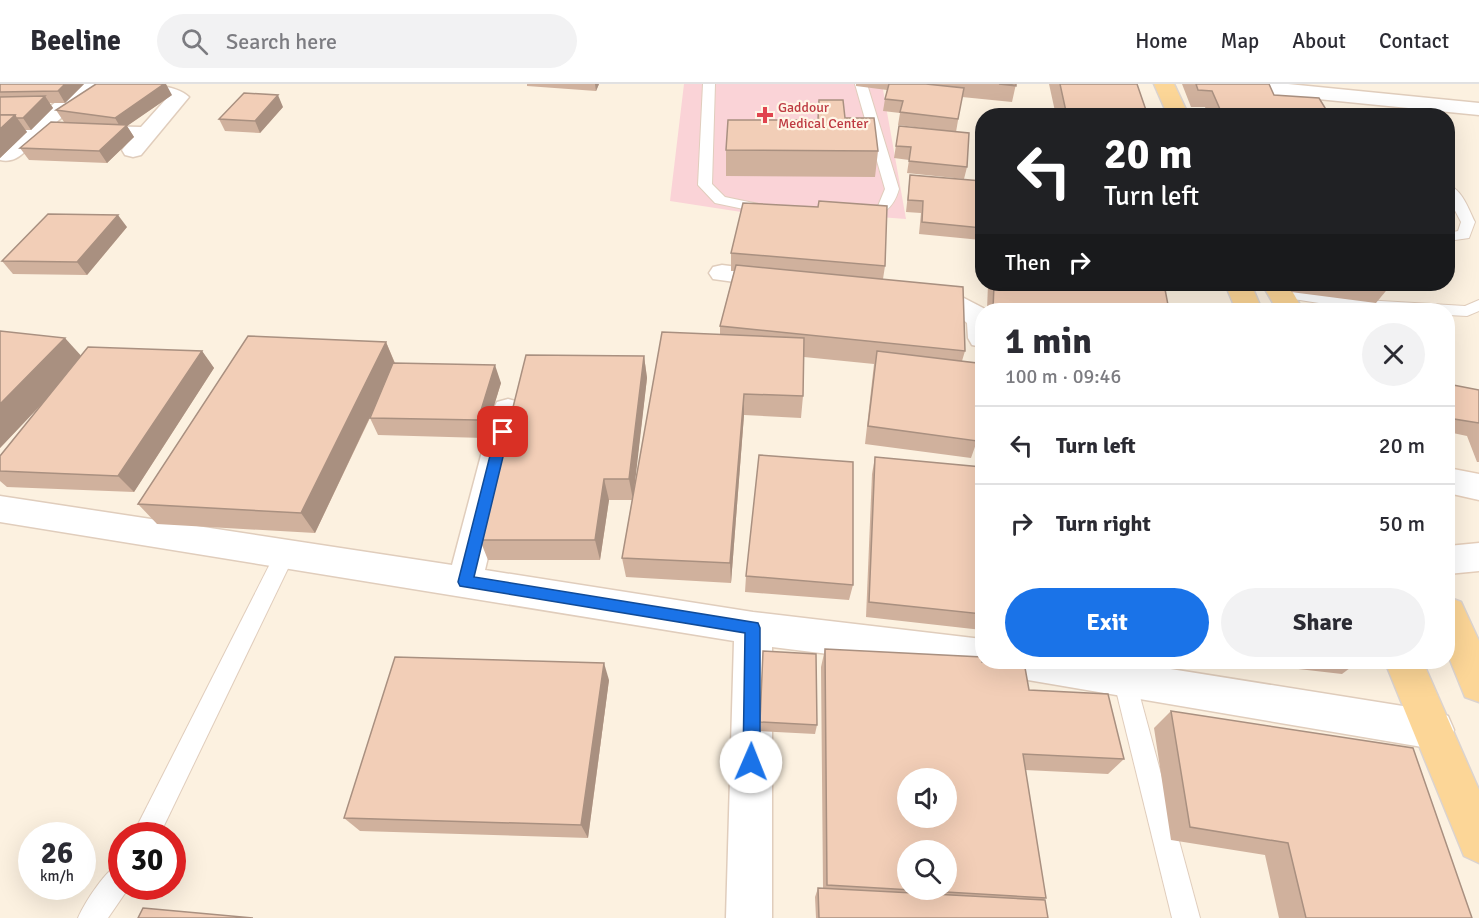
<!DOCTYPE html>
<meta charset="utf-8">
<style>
:root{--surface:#fff;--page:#f2f2f3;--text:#2b2b33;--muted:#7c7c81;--line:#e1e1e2;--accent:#1a73e8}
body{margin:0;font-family:Signika,sans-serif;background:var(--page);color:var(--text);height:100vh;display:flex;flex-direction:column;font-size:22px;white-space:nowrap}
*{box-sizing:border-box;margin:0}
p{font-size:20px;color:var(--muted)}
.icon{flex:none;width:33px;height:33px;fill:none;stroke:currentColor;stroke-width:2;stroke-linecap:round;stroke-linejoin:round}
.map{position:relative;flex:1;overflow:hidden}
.panel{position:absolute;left:975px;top:219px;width:480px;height:366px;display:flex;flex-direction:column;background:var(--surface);border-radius:24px;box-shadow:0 6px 24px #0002}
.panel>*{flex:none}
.banner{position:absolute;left:975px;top:24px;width:480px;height:183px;border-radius:24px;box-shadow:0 6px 24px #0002;background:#202124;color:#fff;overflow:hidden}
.controls{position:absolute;left:897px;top:684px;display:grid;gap:12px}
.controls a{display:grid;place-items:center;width:60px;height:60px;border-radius:50%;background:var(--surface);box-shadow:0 6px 24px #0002;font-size:30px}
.speed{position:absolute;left:18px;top:738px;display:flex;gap:12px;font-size:30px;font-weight:700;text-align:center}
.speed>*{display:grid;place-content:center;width:78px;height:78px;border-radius:50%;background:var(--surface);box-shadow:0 6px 24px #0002;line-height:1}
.speed small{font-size:15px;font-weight:400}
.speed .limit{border:9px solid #d22;background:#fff;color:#111}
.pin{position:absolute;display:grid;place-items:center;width:51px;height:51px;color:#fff;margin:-26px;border-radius:12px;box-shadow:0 3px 9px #0006}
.me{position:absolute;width:66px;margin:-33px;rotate:1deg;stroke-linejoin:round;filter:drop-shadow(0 0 4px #0008)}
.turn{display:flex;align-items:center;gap:21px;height:126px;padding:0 30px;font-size:27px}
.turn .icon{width:78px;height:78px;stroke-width:2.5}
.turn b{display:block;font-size:42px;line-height:51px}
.then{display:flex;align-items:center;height:57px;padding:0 30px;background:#0003;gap:12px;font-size:22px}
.round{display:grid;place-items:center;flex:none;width:63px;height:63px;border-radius:32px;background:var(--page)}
.overview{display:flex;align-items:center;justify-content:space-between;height:102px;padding:0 30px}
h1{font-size:36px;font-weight:700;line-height:45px}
.primary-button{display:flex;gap:12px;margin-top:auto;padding:12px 30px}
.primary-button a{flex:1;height:69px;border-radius:36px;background:var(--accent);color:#fff;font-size:24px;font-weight:700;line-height:69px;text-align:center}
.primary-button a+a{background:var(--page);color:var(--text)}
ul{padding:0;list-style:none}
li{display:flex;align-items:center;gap:18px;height:78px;padding:0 30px;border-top:2px solid var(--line)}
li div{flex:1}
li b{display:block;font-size:22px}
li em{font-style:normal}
header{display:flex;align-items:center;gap:36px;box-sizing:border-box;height:84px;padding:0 30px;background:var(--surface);border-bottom:2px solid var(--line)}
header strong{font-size:28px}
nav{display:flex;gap:33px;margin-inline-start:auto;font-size:21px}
.search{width:420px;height:54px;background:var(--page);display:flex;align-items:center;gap:15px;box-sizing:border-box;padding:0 21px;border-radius:33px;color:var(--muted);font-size:22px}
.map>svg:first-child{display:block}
.medical{fill:#fad3d7}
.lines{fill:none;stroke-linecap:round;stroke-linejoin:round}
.service-casing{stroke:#e0cdbc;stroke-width:2}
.minor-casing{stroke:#e0cdbc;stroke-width:3}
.secondary-casing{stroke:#e5ceba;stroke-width:3}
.primary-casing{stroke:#dbd3cf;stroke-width:3}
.service{fill:#fff;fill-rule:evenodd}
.minor{fill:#fff;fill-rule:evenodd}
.secondary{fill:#fff;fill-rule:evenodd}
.primary{fill:#fcd697;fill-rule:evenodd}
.wall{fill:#d0b19d}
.shaded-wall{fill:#a99080}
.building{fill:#f2ceb7;stroke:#a99080;stroke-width:1.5;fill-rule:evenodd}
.route{fill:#1a73e8;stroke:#114b97;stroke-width:1.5}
.health-dot{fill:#e0444e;stroke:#fff5e6;stroke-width:2}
.labels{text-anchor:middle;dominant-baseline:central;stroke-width:4.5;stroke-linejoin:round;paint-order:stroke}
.far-health-label{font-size:14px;fill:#be3a42;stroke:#fff5e6;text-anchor:start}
</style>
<header>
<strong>Beeline</strong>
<div class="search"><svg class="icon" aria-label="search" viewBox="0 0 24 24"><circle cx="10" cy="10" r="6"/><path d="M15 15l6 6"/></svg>Search here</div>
<nav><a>Home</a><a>Map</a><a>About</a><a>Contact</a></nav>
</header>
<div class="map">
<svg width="1479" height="834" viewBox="0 0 1479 834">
<rect width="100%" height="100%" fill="#fcf1e0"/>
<polygon class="medical" points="684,0 882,0 906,135 826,129 805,138 670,117"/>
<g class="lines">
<defs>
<g id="service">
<polygon points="703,0 715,0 712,100 725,113 773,123 775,126 773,129 768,130 715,119 698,101"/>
<path d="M855,0H867L899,105C893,126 882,131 862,136L855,132L857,129L878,122L885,105Z"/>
<path d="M1448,101C1462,105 1469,126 1475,138L1469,154L1448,157V149L1458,147L1461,138L1448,113Z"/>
<polygon points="1280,204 1364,216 1465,222 1479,216 1479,227 1467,232 1448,231 1448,226 1364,226 1274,212 1272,209"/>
<polygon points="285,462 292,464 295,470 159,752 132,752 278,464"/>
<polygon points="1124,583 1132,587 1135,594 1200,834 1172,834 1113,594 1116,587"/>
<path d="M122,778V802H130L108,834H78C85,818 106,785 122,778Z"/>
</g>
<g id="minor">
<path d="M79,0H101L53,41L141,43L167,14L126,4L123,0C144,0 176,0 189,13L141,71L133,73L125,71L122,66L130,56L38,54C27,65 18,80 0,76V66L25,42Z"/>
<polygon points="1217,0 1288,0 1479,19 1479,31 1227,6 1220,4"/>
<polygon points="722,181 779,188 788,190 792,196 788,202 779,204 713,195 709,189 713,183"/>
<path d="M920,206L962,213L987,226H982V263L972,261L968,254L967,239C950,223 932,225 911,220L907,214L911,208Z"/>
<polygon points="508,315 519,318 523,326 485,486 753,528 982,555 982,578 998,578 995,584 982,589 772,563 772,834 726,834 734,557 0,438 0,412 452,481 493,326 497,318"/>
<polygon points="1003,578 1127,578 1434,627 1448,632 1454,646 1448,660 1434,665 1022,595 1009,590"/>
</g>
<g id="secondary">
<polygon points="1448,384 1479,390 1479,416 1448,409"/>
<polygon points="1479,459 1479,487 1448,490 1448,462"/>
</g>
<g id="primary">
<polygon points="1154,0 1174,0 1189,32 1168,32"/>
<polygon points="1225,200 1251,200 1262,226 1236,226"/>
<polygon points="1262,200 1288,200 1303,226 1277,226"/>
<polygon points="1448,513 1461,518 1479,557 1479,618 1465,613 1448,571"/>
<polygon points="1385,578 1423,578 1479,706 1479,779 1464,772"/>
</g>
</defs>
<use href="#service" class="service-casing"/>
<use href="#minor" class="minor-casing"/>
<use href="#secondary" class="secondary-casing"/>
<use href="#primary" class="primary-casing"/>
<use href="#service" class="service"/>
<use href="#minor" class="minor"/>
<use href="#secondary" class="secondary"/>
<use href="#primary" class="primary"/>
</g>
<g class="wall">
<polygon points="0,0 84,0 65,19 49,19 53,24 31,46 25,46 27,48 0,74"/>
<polygon points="527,0 599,0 596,7 527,2"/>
<polygon points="856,0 1016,0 1012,18 962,13 956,48 898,41 900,29 883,27 885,15 887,6 856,2"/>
<polygon points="1049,0 1137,0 1148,32 1056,32"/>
<polygon points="1182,0 1269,0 1274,11 1330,32 1208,32 1205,23 1191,23"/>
<polygon points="172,11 127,42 134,53 107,79 29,76 20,64 73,39 64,38 56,26"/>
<polygon points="819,16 845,34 878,67 875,93 726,92 726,66 818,36"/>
<polygon points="283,23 260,49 225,47 219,35"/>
<polygon points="899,42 967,83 964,95 907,89 909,76 894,74"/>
<polygon points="910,91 982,97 982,149 981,156 919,150 921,129 906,128"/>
<polygon points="127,143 87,191 13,190 2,177"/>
<polygon points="731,169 885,182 883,195 965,267 962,277 977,357 971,374 865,360 874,280 804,273 803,312 801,334 744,331 731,499 626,493 622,474 632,416 609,416 600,476 488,476 480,456 644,272 647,294 633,410 720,251 720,242 734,187 731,187"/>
<polygon points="988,200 1164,200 1169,226 987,226"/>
<polygon points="1289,200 1389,200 1390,202 1376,219 1291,208"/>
<polygon points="0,247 81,272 202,267 214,284 134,408 7,403 0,397 0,372 41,321 0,364"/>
<polygon points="386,258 395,279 501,299 484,354 378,351 370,334 315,449 157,440 138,420"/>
<polygon points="1448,300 1479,306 1479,378 1477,378 1467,352 1448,348"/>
<polygon points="875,373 982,383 982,546 866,533 872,390"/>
<polygon points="746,492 853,501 849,516 745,508"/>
<polygon points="825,565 1029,606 1124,675 1108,690 1025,686 1046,814 1043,816 1048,834 816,834 815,813 818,804 823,804 821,583"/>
<polygon points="763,567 817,641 815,650 759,647"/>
<polygon points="1237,578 1358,578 1342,590"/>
<polygon points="609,596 588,754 360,747 344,734"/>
<polygon points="1171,627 1472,834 1279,834 1265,771 1171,756 1154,644"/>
</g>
<g class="shaded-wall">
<polygon points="65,0 84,0 65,19 58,7"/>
<polygon points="164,0 166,0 172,11 127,42 134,53 107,79 99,67 122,46 115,34"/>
<polygon points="595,0 599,0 596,7"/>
<polygon points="278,11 283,23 260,49 255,37"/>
<polygon points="45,12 53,24 31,46 23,34"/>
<polygon points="15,31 27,48 0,74 0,45"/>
<polygon points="118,131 127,143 87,191 77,178"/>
<polygon points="65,254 84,275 0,364 0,320"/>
<polygon points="386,258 395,280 315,449 301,429"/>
<polygon points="202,267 214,284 134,408 118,392"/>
<polygon points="644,272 647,294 633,416 629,395"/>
<polygon points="495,281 501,299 484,354 478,336"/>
<polygon points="744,310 744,331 731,499 730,479"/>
<polygon points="604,395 609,416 600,476 595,456"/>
<polygon points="604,579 609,596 588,754 581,741"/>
</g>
<g class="building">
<polygon points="0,0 65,0 58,7 0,8"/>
<polygon points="96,0 164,0 115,34 56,26"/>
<polygon points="889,0 926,0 964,4 958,35 900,28 903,17 885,15"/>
<polygon points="999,0 1016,0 1016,2"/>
<polygon points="1060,0 1137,0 1148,32 1067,32"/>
<polygon points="1196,0 1269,0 1274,11 1319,14 1330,32 1223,32 1212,7 1198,6"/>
<polygon points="244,9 278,11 255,37 219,35"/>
<polygon points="45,12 23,34 16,34 15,31 0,31 0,13"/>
<polygon points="819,16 843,16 845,34 874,34 878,67 726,66 728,36 818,36"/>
<polygon points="0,31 15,31 0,45"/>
<polygon points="51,38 127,41 99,67 20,64"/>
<polygon points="899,42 969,49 967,83 909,77 911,63 896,62"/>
<polygon points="910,91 982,97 982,144 922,138 923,117 908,116"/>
<polygon points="819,117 887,122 885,182 731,169 743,119 818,123"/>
<polygon points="48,130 118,131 77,178 2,177"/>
<polygon points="736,181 963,203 965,267 720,242"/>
<polygon points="994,200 1164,200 1169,226 993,226"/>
<polygon points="1374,200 1389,200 1390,202"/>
<polygon points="0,247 65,254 0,320"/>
<polygon points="662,248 804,254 803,312 744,310 730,479 622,474"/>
<polygon points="248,252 386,258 301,429 138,420"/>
<polygon points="88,263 202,267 118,392 0,387 0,372"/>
<polygon points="877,267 977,279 977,357 868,342"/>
<polygon points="526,271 644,272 629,395 604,395 595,456 480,456"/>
<polygon points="393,279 495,281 478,336 370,334"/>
<polygon points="1448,300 1479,306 1479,339 1448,334"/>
<polygon points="759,371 853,378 853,501 746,492"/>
<polygon points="875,373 982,383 982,530 869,518"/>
<path d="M825,565L982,573V578H1024L1029,606L1108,610L1124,675L1023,670L1046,814L827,801ZM908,694H946V734H908ZM908,766H946V806H908Z"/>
<polygon points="763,567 816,570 817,641 760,638"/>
<polygon points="395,573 604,579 581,741 344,734"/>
<polygon points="1171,627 1413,664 1472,834 1306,834 1288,759 1190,743"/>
<polygon points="818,804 1045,816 1048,834 819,834"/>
<polygon points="143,824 253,834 138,834"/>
</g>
<polygon class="route" points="503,343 509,348 474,493 758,539 760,544 760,678 757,683 751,686 745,683 743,678 745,549 460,502 458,498 496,348"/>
<path class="health-dot" d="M762 22h6v6h6v6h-6v6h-6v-6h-6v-6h6z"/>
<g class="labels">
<g class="far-health-label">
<text x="778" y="23">Gaddour<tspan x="778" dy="16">Medical Center</tspan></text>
</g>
</g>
</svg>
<div class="controls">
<a><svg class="icon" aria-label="sound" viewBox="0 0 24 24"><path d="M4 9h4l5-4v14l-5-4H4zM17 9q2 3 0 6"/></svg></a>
<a><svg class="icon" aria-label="search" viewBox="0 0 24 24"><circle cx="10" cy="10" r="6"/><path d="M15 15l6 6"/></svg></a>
</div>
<div class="speed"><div>26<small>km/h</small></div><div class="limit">30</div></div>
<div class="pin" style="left:503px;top:348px;background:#d93025"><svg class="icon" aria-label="arrive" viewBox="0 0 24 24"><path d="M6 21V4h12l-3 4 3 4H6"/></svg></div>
<svg class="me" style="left:751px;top:678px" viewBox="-20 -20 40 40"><circle r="19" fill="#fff"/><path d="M0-13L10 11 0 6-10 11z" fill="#1a73e8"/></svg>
<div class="banner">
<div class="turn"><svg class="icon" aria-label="left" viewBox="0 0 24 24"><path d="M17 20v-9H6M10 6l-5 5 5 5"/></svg><div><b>20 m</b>Turn left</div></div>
<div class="then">Then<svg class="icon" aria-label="right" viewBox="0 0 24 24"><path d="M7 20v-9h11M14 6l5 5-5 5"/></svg></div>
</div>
<section class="panel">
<div class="overview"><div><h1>1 min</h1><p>100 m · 09:46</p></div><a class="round"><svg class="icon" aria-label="close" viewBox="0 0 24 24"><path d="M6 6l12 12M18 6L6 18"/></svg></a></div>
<ul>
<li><svg class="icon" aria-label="left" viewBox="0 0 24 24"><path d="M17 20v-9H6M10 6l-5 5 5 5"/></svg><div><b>Turn left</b></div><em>20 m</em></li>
<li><svg class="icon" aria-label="right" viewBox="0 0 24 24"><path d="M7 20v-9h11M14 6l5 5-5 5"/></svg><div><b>Turn right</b></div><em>50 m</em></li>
</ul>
<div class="primary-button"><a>Exit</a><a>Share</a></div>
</section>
</div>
